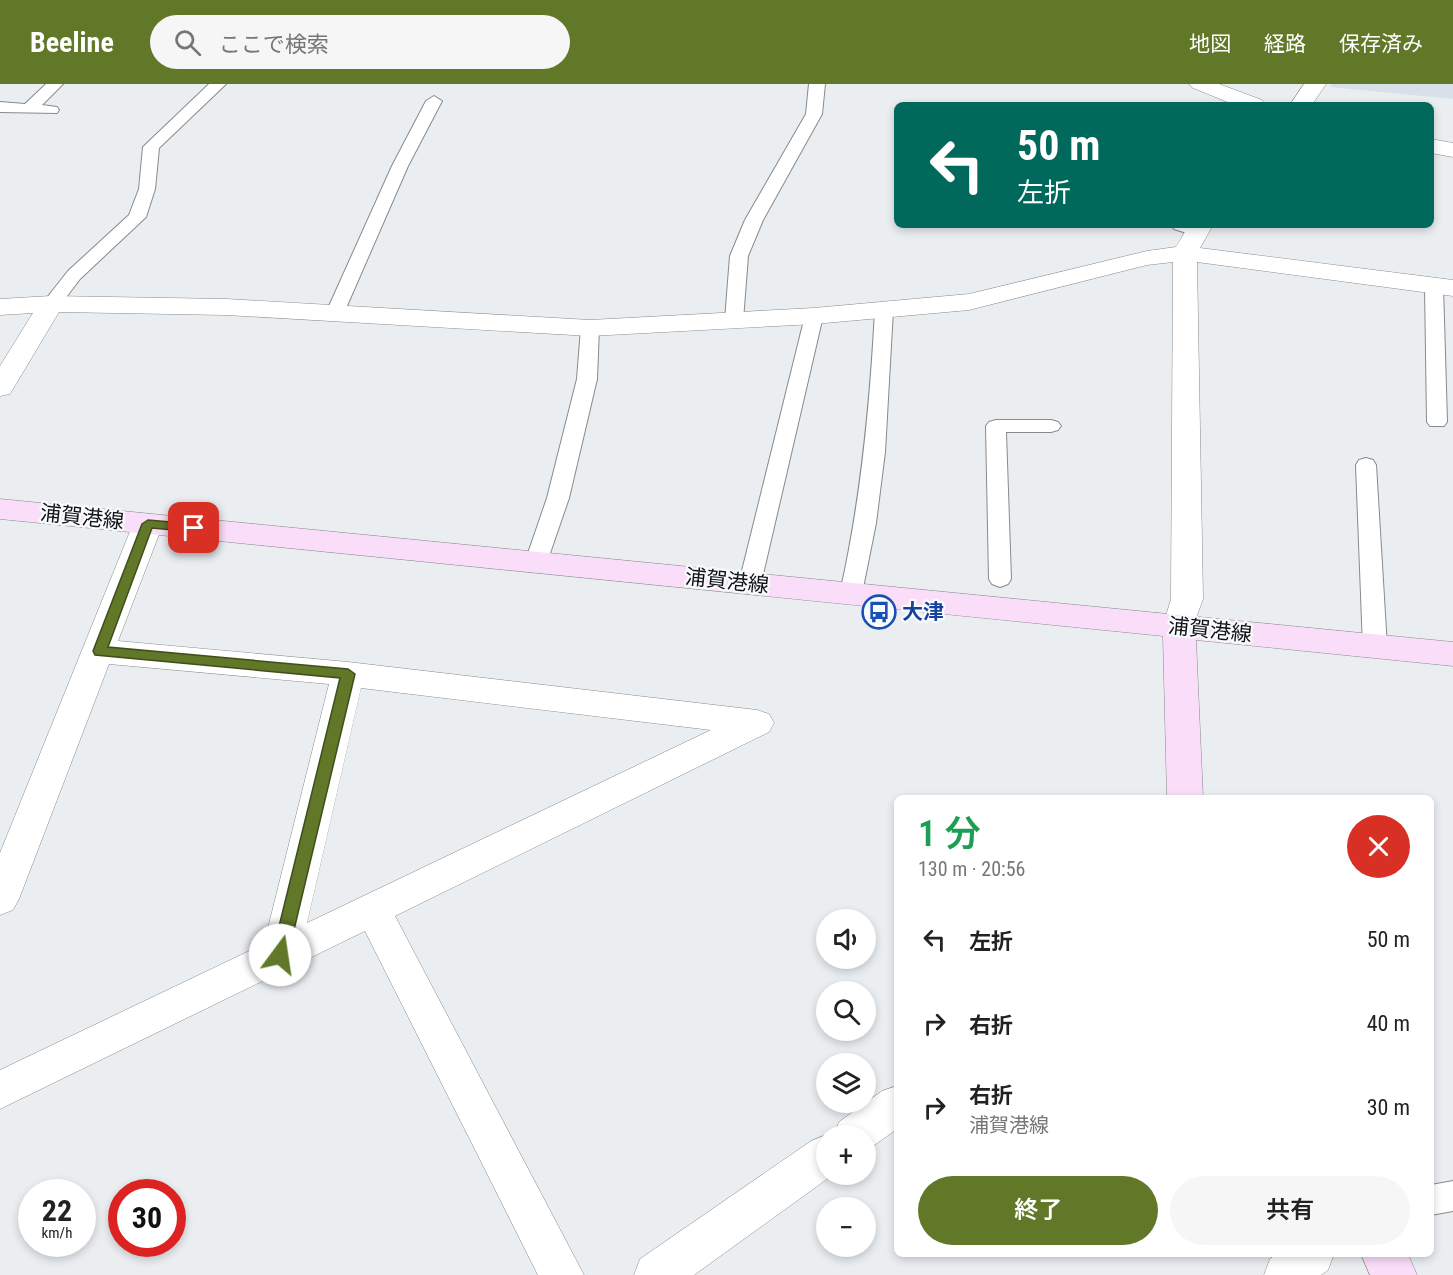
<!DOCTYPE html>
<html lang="ja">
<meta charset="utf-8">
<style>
:root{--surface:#fff;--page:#f6f6f6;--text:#222;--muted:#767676;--accent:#617829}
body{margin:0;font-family:"Roboto Condensed","Noto Sans JP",sans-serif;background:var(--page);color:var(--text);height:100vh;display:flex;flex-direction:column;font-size:22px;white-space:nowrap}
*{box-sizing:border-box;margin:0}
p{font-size:20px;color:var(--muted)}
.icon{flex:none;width:33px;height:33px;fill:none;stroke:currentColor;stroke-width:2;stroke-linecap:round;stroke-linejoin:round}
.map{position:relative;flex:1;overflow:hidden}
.sheet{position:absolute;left:894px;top:711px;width:540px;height:462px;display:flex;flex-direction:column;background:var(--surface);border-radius:9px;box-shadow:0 3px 9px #0003}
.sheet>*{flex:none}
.top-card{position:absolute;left:894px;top:18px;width:540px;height:126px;border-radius:9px;box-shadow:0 3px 9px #0003;background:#00695c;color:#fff;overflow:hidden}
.fabs{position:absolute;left:816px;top:825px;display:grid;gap:12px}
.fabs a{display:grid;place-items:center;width:60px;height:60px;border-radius:50%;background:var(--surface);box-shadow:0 3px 9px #0003;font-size:30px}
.speed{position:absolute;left:18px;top:1095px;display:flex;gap:12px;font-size:30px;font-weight:700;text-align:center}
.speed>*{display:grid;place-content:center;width:78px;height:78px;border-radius:50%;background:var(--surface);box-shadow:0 3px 9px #0003;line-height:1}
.speed small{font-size:15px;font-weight:400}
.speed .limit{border:9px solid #d22;background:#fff;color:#111}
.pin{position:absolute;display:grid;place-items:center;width:51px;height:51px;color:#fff;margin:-26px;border-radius:12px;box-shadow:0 3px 9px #0006}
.me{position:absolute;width:66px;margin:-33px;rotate:14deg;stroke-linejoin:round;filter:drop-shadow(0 0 4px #0008)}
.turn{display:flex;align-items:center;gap:21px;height:126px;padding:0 24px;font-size:27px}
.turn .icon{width:78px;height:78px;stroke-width:2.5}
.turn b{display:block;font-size:42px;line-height:51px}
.round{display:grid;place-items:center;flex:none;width:63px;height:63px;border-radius:32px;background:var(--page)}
.summary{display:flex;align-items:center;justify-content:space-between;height:102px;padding:0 24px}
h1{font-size:36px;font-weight:600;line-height:45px;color:#1e9e55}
.cta{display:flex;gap:12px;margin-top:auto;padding:12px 24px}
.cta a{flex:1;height:69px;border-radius:36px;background:var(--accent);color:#fff;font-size:24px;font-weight:600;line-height:69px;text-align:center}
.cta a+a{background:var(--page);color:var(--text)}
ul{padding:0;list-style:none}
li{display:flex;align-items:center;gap:18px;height:84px;padding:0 24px}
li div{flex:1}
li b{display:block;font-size:22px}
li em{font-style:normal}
header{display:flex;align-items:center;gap:36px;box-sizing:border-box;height:84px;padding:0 30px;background:var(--accent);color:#fff}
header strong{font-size:28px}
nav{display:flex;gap:33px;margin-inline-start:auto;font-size:21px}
.search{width:420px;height:54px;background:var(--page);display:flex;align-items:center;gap:15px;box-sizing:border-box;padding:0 21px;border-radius:33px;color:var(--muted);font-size:22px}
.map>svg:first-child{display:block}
.built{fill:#d8e1e9}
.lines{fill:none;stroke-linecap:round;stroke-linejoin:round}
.lane-casing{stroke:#878a8c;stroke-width:2}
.street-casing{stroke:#878a8c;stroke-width:1}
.secondary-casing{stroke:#878a8c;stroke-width:1}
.lane{fill:#fff;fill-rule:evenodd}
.street{fill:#fff;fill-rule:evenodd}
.secondary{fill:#faddf8;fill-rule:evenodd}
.route{fill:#617829;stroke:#3f4e1b;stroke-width:1.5}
.labels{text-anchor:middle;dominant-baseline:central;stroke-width:4.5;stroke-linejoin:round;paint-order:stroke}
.street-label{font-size:21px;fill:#101112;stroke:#f8fbfe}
.transit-label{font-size:21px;font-weight:bold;fill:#164399;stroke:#f8fbfe;text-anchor:start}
</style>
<header>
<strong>Beeline</strong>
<div class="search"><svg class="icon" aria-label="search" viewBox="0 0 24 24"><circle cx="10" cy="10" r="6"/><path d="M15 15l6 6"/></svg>ここで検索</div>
<nav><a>地図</a><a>経路</a><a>保存済み</a></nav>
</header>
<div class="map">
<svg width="1453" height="1191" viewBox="0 0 1453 1191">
<rect width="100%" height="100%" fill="#ebeef1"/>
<polygon class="built" points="1332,0 1453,0 1453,15 1330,3"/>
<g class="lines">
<defs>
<g id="lane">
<polygon points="46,0 63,0 42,21 57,23 59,26 57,29 0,28 0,18 25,20"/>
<polygon points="209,0 226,0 159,64 155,105 146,133 80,195 58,224 44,224 42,220 68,187 129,131 139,105 143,63"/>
<polygon points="809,0 825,0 822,30 763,136 748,172 743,236 734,242 727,240 725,236 730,172 745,136 806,30"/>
<polygon points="434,12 442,17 408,82 343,231 341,235 327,235 325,231 392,82 426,17"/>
<polygon points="1171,141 1196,141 1205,147 1196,152 1174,145"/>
<polygon points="1434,197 1443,202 1447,338 1444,342 1430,342 1427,338 1425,202"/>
<path d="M884,220L893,226L885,368L876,439L862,509L859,515L851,517L843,515L840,509C861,416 870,322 875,226Z"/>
<polygon points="814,226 823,232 761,499 758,504 750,507 742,504 739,499 805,232"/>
<polygon points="590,238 599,244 597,295 569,414 547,478 544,483 536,486 528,483 525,478 547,414 577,295 581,244"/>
<polygon points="996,336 1051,336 1058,338 1061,342 1058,346 1051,348 1006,348 1011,495 1008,500 1000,503 992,500 989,495 986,342 989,338"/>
<polygon points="1366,374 1373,376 1376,381 1387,563 1383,569 1375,571 1367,569 1363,563 1356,381 1359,376"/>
<polygon points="1453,1097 1453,1127 1431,1131 1431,1101"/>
</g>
<g id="street">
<polygon points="1189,0 1219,0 1262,16 1265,21 1235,21 1193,4"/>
<polygon points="1304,0 1326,0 1312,21 1290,21"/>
<polygon points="1431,55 1453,59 1453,73 1431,69"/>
<polygon points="1189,141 1213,141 1200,164 1453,196 1453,212 1197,178 1203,515 1190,550 1179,553 1168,550 1163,542 1171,515 1173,178 1147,181 969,226 814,240 590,252 226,231 59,228 10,310 0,312 0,282 33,229 0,231 0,215 51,212 226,215 590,236 814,224 969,210 1147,167 1176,163"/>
<path d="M148,430L159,433L163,440L118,557L348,578L757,626L769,630L774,639L769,648L395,832L584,1191H538L365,847L0,1025V986L264,860L329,600L109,580L19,815L13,826L0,831V769L133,440L137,433ZM361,604L711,646L307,839Z"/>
<polygon points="897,1002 897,1045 866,1067 866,1052 833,1052 839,1038 882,1007"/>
<polygon points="826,1051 826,1090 834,1090 694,1191 634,1191 640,1175 811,1057"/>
<polygon points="1277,1170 1334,1170 1328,1186 1321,1191 1264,1191 1270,1175"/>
</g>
<g id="secondary">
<polygon points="0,415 1453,558 1453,582 1196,556 1203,714 1167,714 1163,552 0,435"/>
<polygon points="1361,1170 1408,1170 1417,1191 1370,1191"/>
</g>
</defs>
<use href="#lane" class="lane-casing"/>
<use href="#street" class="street-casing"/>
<use href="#secondary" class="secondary-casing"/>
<use href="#lane" class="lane"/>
<use href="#street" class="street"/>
<use href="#secondary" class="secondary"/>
</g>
<polygon class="route" points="148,436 194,440 200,444 194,448 152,444 108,563 348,585 355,590 288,871 286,876 275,876 272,871 340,594 95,571 93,567 142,440"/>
<defs>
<symbol id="bus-ring" viewBox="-11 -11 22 22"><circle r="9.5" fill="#f8fbfe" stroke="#1a4fb4" stroke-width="1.5"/><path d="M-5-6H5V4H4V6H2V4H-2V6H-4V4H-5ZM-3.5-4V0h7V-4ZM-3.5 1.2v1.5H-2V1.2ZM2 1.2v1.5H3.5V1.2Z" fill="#1a4fb4"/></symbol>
</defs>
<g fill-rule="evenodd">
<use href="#bus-ring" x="860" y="509" width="38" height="38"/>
</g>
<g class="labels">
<g class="street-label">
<text transform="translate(82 433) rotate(6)">浦賀港線</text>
<text transform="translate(727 497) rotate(6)">浦賀港線</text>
<text transform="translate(1210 546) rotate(6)">浦賀港線</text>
</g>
<g class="transit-label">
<text x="902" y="528">大津</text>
</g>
</g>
</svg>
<div class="fabs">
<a><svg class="icon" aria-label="sound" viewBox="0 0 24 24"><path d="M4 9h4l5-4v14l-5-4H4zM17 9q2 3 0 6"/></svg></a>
<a><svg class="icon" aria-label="search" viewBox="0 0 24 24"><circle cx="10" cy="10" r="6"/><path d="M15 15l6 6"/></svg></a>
<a><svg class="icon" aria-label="layers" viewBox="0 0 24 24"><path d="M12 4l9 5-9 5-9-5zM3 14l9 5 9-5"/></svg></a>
<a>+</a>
<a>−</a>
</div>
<div class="speed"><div>22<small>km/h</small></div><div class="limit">30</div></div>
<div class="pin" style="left:194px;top:444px;background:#d93025"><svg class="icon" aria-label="arrive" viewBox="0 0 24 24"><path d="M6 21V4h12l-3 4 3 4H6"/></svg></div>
<svg class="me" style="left:280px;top:871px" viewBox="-20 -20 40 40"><circle r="19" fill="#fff"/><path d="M0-13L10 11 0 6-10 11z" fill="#617829"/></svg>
<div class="top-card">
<div class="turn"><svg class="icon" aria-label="left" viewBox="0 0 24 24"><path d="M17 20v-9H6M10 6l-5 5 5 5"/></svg><div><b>50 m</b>左折</div></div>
</div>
<section class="sheet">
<div class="summary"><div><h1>1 分</h1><p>130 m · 20:56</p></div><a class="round" style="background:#d93025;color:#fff"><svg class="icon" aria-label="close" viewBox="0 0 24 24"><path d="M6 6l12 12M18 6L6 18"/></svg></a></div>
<ul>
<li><svg class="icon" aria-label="left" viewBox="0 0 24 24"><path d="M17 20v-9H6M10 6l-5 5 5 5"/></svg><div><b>左折</b></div><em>50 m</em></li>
<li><svg class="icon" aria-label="right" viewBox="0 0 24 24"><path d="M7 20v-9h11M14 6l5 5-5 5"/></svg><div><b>右折</b></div><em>40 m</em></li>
<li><svg class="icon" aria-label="right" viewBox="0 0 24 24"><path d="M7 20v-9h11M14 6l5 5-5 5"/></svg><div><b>右折</b><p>浦賀港線</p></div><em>30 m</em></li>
</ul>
<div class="cta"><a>終了</a><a>共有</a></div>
</section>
</div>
